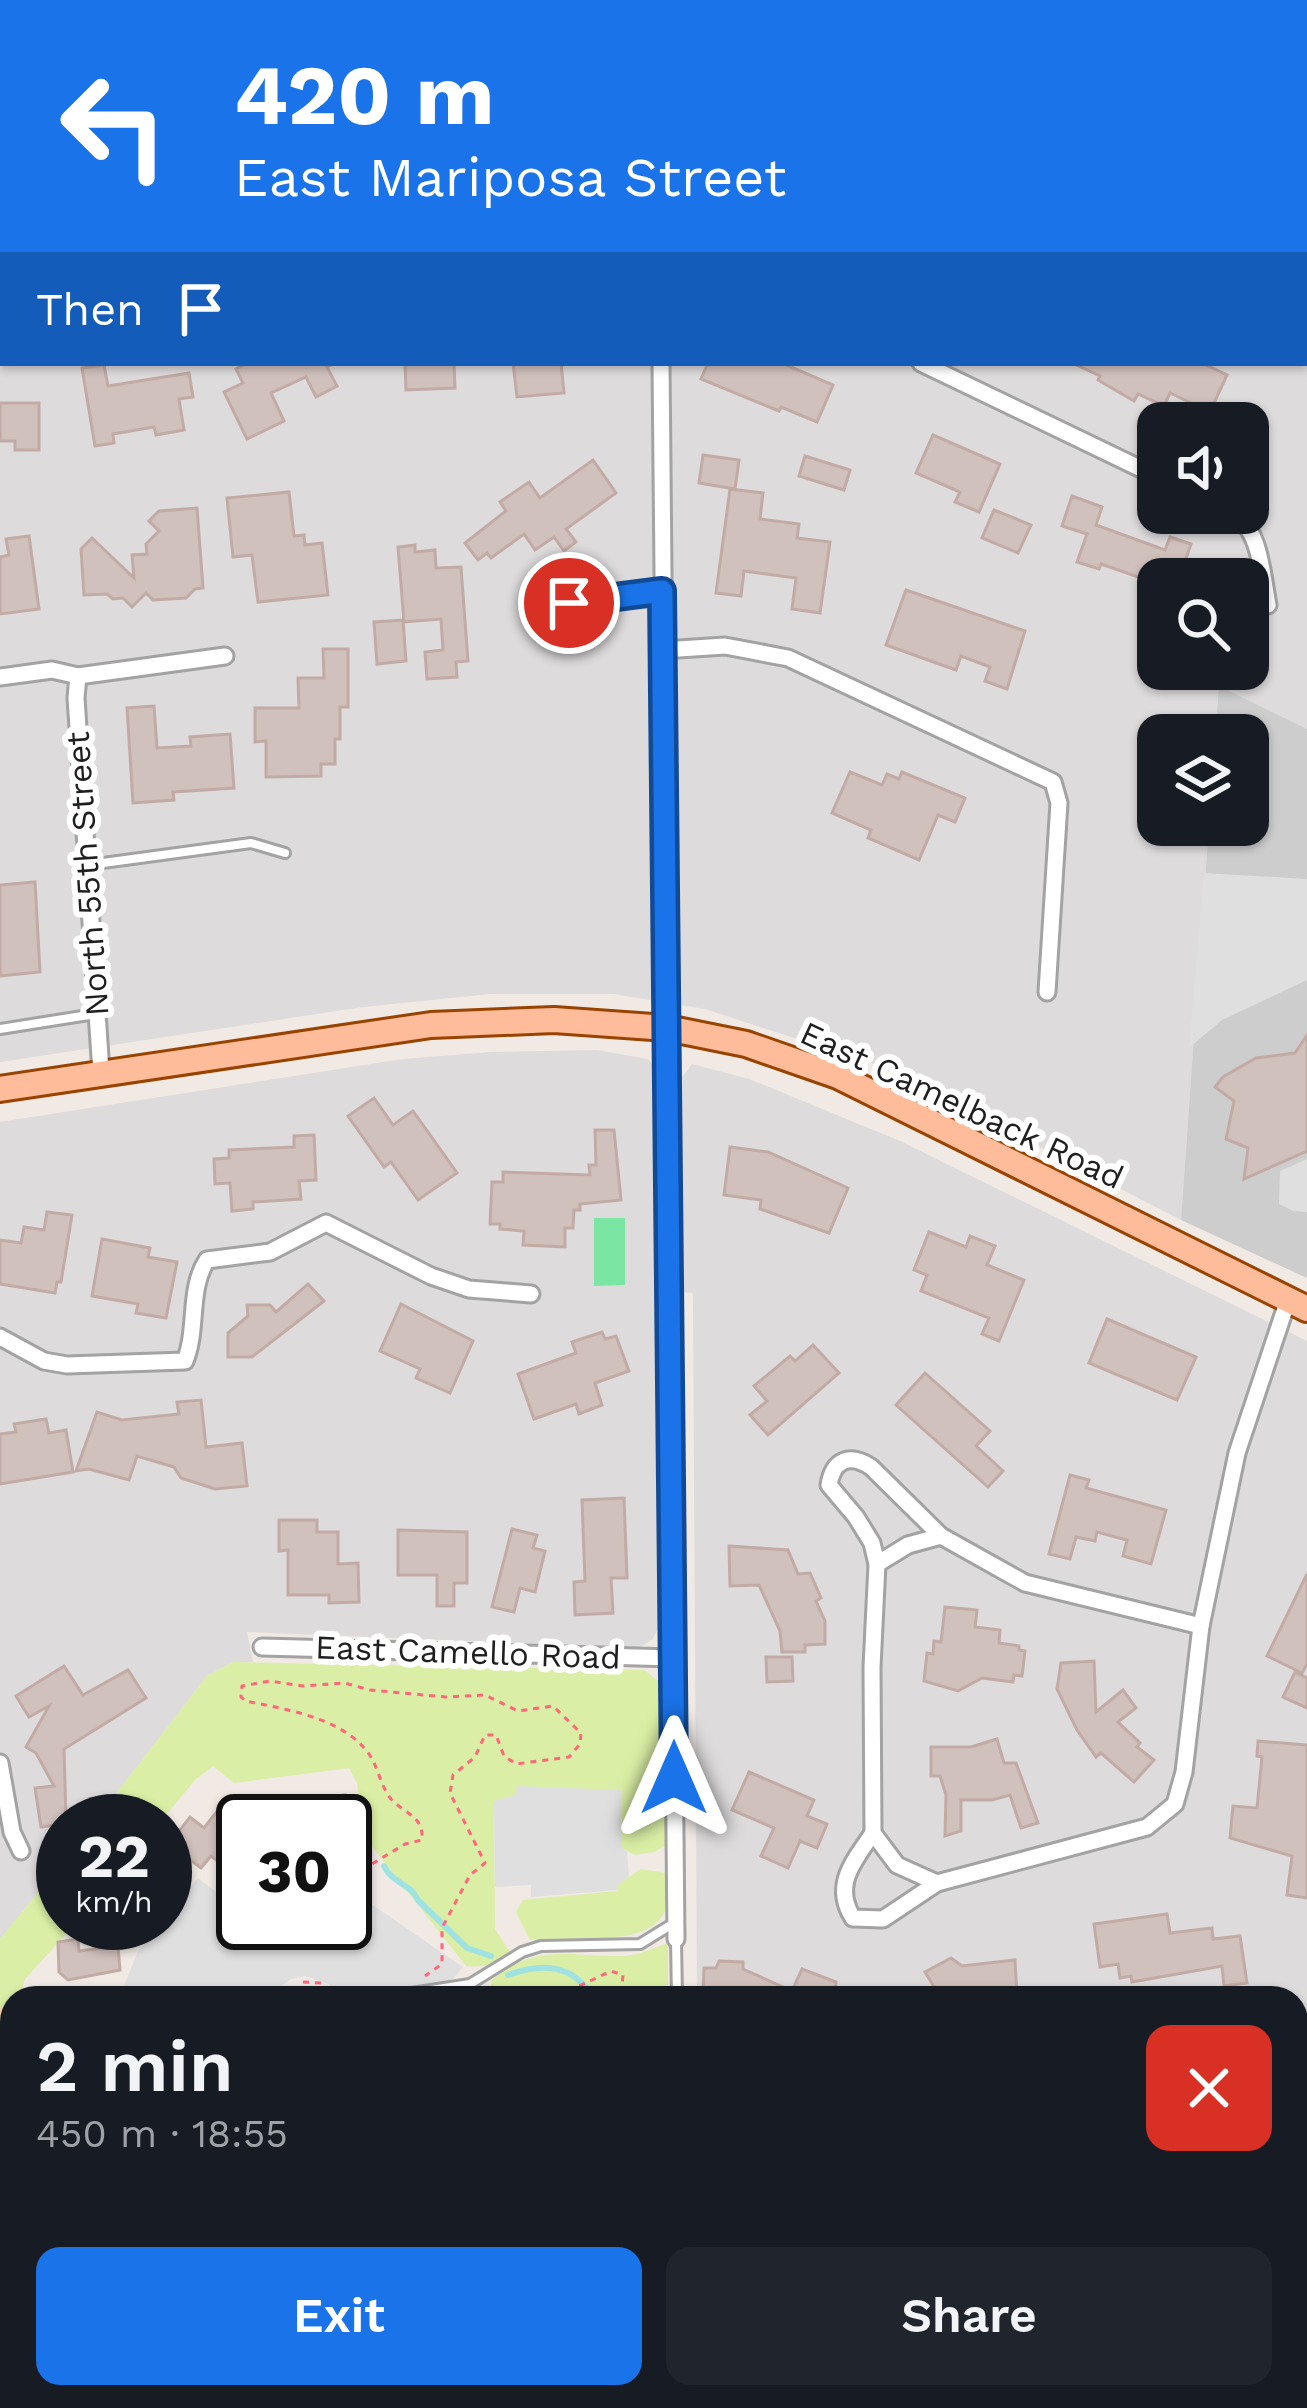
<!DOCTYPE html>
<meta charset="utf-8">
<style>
:root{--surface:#171b24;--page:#20242c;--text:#f1f3f6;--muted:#9ea1a6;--accent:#1a73e8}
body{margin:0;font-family:"Work Sans",sans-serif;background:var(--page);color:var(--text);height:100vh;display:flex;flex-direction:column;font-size:45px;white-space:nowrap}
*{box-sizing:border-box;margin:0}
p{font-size:39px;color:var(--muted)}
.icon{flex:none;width:66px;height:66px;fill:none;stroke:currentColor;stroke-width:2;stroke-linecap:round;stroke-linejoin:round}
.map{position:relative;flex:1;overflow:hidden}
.sheet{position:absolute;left:0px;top:1986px;width:1308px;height:423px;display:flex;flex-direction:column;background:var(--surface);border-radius:36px 36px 0 0;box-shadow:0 3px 9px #0004}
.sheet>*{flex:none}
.banner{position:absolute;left:0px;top:0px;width:1308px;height:366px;box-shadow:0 3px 9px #0004;background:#1a73e8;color:#fff;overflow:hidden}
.controls{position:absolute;left:1137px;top:402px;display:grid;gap:24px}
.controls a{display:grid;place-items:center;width:132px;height:132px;border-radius:24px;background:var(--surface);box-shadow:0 3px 9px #0004;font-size:60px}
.speed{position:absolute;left:36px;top:1794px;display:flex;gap:24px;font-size:60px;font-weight:700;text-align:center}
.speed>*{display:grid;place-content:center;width:156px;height:156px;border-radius:50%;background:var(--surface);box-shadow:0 3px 9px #0004;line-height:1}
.speed small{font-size:30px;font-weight:400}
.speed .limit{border:6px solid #111;border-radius:18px;background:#fff;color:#111}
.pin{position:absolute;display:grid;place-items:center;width:102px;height:102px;color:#fff;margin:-51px;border:6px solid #fff;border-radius:50%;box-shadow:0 3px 12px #0007}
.me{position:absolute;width:132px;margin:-66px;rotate:0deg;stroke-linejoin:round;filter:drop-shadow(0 0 9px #0008)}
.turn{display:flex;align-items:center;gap:42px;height:252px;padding:0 36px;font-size:54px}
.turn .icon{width:156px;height:156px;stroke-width:2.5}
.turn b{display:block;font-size:84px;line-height:102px}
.then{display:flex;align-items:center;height:114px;padding:0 36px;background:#0003;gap:24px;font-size:45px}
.round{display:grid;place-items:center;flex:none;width:126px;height:126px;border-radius:24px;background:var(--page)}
.headline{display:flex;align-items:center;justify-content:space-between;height:204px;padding:0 36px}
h1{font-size:72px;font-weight:600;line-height:90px}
.primary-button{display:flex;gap:24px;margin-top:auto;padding:24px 36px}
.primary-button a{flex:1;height:138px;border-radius:24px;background:var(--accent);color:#fff;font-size:48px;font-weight:600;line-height:138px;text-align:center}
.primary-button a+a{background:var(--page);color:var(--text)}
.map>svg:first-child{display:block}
.residential{fill:#dddbdc;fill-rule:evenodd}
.religious{fill:#cdcdcd}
.grass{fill:#daefa5}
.sand{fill:#ffdeb3}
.pitch{fill:#7be6a4}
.parking{fill:#dfdfdf}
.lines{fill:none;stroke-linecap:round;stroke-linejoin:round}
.stream{stroke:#a0e2e2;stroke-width:6}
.building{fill:#d1c1bd;stroke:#c3aba5;stroke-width:3}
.lane-casing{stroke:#a3a3a3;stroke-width:14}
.street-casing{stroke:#a3a3a3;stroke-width:21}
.primary-casing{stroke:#994300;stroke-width:30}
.path{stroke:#ff667a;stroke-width:3;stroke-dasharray:6 6;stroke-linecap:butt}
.lane{stroke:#fff;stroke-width:8}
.street{stroke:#fff;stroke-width:15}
.primary{stroke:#ffbc9a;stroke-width:24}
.route-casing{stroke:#114b97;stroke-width:30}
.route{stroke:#1a73e8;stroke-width:21}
.labels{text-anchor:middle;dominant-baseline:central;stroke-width:12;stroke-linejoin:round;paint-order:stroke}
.street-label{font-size:33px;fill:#1f1f1f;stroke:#fff}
</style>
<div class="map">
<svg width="1307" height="2408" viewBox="0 0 1307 2408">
<rect width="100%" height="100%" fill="#f0e9e4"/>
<g class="residential">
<path d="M0,0H1307V729L1219,687L1215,735H1158V825H1209L1181,1220L886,1068L705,1009L614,994H490L363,1007L0,1062ZM3,3H1305V363H3ZM1158,423H1248V513H1158ZM1158,579H1248V669H1158Z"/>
<polygon points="597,1050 648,1059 657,1072 659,1085 660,1625 652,1640 638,1648 247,1632 253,1662 233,1662 207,1676 95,1821 63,1821 63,1862 0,1939 0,1122 403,1059 492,1052"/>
<polygon points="692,1064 749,1079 900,1141 1307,1341 1307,2408 0,2408 0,2232 12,2230 12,2397 1296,2397 1296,1998 697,1998 693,1293 682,1292 682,1078"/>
</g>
<polygon class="religious" points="1219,686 1307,729 1307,1278 1181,1220 1209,825 1248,825 1248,735 1215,735"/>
<g class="grass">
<path d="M233,1662L644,1670L661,1683L667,1845L654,1852L635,1855L516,1795L494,1801L495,1929L510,1952C495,1963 485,1968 466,1966L363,1835L357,1783L349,1768L234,1783L213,1766L195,1780L161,1821H95L207,1676Z"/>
<polygon points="63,1862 63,1923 76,1923 25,1979 19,1998 12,1998 12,2006 0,2008 0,1939"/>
<path d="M641,1869L666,1873C666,1882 668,1893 667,1902C661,1953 564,1934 530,1940L516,1912L523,1900L617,1891V1885Z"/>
<path d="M668,1943V1998H489L492,1980C538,1942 569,1957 622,1956C638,1956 653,1948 668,1943Z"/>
</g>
<polygon class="sand" points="12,2006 12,2230 0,2232 0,2008"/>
<polygon class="pitch" points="594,1218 625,1218 625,1285 594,1286"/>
<g class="parking">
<polygon points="1204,873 1307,879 1307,980 1222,1020 1189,1048"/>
<polygon points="1307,1159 1307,1212 1293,1211 1279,1204 1280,1171"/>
<polygon points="517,1786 621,1790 621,1847 627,1852 629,1877 618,1885 617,1890 531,1897 531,1885 495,1887 494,1801 515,1795"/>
<polygon points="198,1878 243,1913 243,1923 345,1923 347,1893 374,1906 463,1967 436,1998 340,1998 329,1984 305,1976 291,1979 264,1998 119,1998 138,1951 190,1894 188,1891"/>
</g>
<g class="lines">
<g class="stream">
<path d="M384,1866C392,1883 411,1884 418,1900L467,1948L491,1956"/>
<path d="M508,1975C542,1963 573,1963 593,1998"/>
</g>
</g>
<g class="building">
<polygon points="248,363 335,363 327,367 337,386 316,397 306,377 271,393 284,421 247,439 224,392 243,383 236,369"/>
<polygon points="405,363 454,363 455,388 406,390"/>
<polygon points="513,363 561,363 564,393 517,397"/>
<polygon points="708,363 782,363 833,385 817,422 781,407 779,411 701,379"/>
<polygon points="1072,363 1202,363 1227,375 1210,412 1170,393 1164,406 1138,394 1134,401 1098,380 1100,376"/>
<polygon points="104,365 108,386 189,373 193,397 179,399 184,430 156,435 154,427 113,434 114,443 95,446 82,368"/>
<polygon points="0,403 39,403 39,450 15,450 15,441 0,441"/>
<polygon points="933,435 1000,464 979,512 955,502 960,492 916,473"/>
<polygon points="703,455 739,460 735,489 699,483"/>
<polygon points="805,456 850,470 844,490 799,476"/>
<polygon points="593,460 616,493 566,529 576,542 564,551 554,537 535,550 524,534 491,558 487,553 478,560 465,543 506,511 500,502 529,482 540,498"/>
<polygon points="730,489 763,493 760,519 799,524 797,538 830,542 820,613 792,609 796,578 744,571 741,596 716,593"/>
<polygon points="289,492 294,536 304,535 305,545 322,543 328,595 258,602 252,555 233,557 227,498"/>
<polygon points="1072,496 1102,507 1096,525 1165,550 1170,537 1191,544 1179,579 1158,579 1158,584 1101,564 1099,569 1077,562 1087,534 1062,526"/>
<polygon points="197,508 203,588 195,589 186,598 153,600 146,593 132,607 123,598 113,599 107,594 84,595 81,549 92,538 134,578 132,555 147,554 146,544 159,531 149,521 159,511"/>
<polygon points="994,510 1031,525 1018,553 982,538"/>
<polygon points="29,536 39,609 0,614 0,557 9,555 6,539"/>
<polygon points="415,545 415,552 435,550 436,568 461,567 468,661 456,662 457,677 427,679 425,652 443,650 441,619 404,622 398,547"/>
<polygon points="906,590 1025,631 1007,689 985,681 990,667 961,656 956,670 886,645"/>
<polygon points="403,620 406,661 377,664 374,622"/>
<polygon points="323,649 348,649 348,707 340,707 340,739 335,739 335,764 321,764 321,776 266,777 266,741 255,742 255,708 299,708 298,678 324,678"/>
<polygon points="154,706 157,748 191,746 190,737 230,734 234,788 173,792 174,800 133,803 127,708"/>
<polygon points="850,772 882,785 887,774 899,779 902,772 965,798 955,822 938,815 919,860 868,838 871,830 832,813"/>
<polygon points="35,882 40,972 0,976 0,885"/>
<polygon points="1307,1035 1307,1151 1244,1179 1248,1148 1226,1139 1234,1101 1215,1087 1223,1077 1256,1058 1295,1053"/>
<polygon points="374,1098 393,1125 413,1111 457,1173 418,1200 391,1162 384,1167 348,1116"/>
<polygon points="595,1130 614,1130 621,1200 580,1204 580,1210 574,1210 573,1228 565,1228 565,1247 523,1245 524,1231 500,1229 500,1224 490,1224 492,1182 503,1182 503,1172 590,1175 589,1165 596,1165"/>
<polygon points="314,1135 316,1180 299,1181 301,1199 253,1202 253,1209 232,1211 230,1183 215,1184 214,1159 229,1158 229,1150 294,1147 294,1136"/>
<polygon points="730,1147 768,1152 848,1188 829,1233 760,1209 761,1200 724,1195"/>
<polygon points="47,1212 72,1215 61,1282 57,1282 55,1293 0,1284 0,1240 21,1243 24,1227 44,1230"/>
<polygon points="929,1232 966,1247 970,1236 995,1246 987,1265 1024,1280 999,1341 982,1334 989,1318 921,1291 927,1275 914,1270"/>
<polygon points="102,1239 150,1248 148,1257 177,1262 166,1318 136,1313 138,1304 92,1296"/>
<polygon points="308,1284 324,1301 252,1357 228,1357 228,1333 248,1316 247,1305 270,1305 276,1312"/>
<polygon points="401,1304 473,1341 450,1393 416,1378 420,1369 380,1351"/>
<polygon points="1107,1319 1196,1357 1177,1400 1089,1363"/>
<polygon points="602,1332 605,1339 616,1336 629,1371 595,1383 602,1405 579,1414 576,1404 534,1419 518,1374 576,1353 572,1342"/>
<polygon points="813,1345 839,1373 768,1435 750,1415 767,1401 754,1386 790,1356 795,1361"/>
<polygon points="925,1373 990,1431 976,1446 1003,1471 988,1487 896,1405"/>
<polygon points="201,1400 206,1447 242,1443 247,1486 215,1489 181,1478 174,1467 137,1456 129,1480 89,1469 76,1471 97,1412 122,1420 179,1414 177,1402"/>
<polygon points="46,1419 49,1433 66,1430 73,1472 0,1484 0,1434 16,1432 14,1424"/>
<polygon points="1070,1475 1089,1480 1086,1488 1166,1510 1151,1564 1123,1556 1127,1540 1097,1532 1095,1541 1076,1537 1070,1559 1049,1554"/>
<polygon points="624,1498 627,1578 611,1578 613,1613 575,1615 574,1582 585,1581 582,1500"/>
<polygon points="279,1520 317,1520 317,1532 338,1532 338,1564 358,1563 359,1602 329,1603 329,1595 288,1595 288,1550 279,1551"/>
<polygon points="512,1529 537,1535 533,1548 545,1551 535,1592 520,1588 514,1612 492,1607"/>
<polygon points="398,1530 467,1532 467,1583 454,1583 454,1606 437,1606 437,1575 398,1575"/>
<polygon points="729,1546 788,1550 798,1574 810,1573 821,1598 816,1601 825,1621 825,1644 805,1645 805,1652 782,1652 780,1631 759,1585 730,1586"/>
<polygon points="1307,1574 1307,1664 1302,1673 1267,1656"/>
<polygon points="945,1607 977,1610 975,1627 1000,1630 999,1643 1019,1646 1019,1650 1025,1651 1022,1676 1014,1675 1013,1682 982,1678 958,1691 924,1681 927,1653 933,1654 934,1641 941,1642"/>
<polygon points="766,1657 792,1657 793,1681 767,1682"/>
<polygon points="1094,1661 1096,1712 1123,1690 1136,1708 1118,1722 1140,1743 1137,1747 1154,1760 1134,1782 1101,1753 1096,1757 1077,1730 1057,1689 1061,1663"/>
<polygon points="64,1666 83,1695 128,1670 146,1698 64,1749 66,1818 61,1824 41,1827 35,1788 54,1786 36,1753 26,1747 49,1706 29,1717 16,1696"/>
<polygon points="1295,1672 1307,1678 1307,1708 1283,1697"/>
<polygon points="997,1739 1004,1763 1016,1763 1038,1823 1021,1828 1010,1795 992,1800 961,1800 961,1831 945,1836 946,1795 940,1776 931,1776 931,1747 971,1747"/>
<polygon points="1258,1741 1307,1745 1307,1898 1287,1895 1292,1856 1230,1838 1233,1806 1257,1808 1262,1757 1257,1756"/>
<polygon points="749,1772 814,1800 807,1816 827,1824 817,1848 800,1841 788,1868 761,1856 774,1828 732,1810"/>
<polygon points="345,1795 349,1821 243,1821 243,1859 233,1861 227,1868 211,1856 201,1868 169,1844 190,1817 204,1828 218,1810 224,1814 237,1800 258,1797 259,1807"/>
<polygon points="1167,1914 1170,1933 1212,1928 1213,1939 1240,1936 1247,1983 1224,1986 1222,1966 1132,1982 1131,1976 1120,1978 1118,1964 1100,1967 1094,1924"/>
<polygon points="78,1939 79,1951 118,1946 120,1970 68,1980 59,1972 58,1942"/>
<polygon points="951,1958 962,1966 1015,1960 1017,1998 929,1998 936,1990 925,1972"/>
<polygon points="719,1961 743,1962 743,1969 792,1991 802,1969 836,1982 835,1998 703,1996 704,1968 716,1968"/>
</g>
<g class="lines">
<defs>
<g id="lane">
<polyline points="88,865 251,843 285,853"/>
<polyline points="0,1029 95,1014"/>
<polyline points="676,1940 677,1998"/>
<polyline points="470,1984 477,1998"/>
<polyline points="379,1998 470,1984 522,1952 541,1946 640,1944 674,1923"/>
</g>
<g id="street">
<polyline points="24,0 25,3"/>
<polyline points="658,0 658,3"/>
<polyline points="992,0 998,3"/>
<polyline points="1305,148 1307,149"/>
<polyline points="0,319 3,318"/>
<polyline points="661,363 676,1939"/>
<polyline points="921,363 1158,477"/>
<path d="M1233,513C1261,530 1262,575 1268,605"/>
<polyline points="536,609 662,591"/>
<polyline points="663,650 725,646 788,658 1053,782 1059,803 1047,992"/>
<polyline points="78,676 76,698 101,1072"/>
<polyline points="0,677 52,670 78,676 225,656"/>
<path d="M0,1337L44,1361L67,1365L185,1361C198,1329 188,1289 207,1260L270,1252L326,1223L431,1276L469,1289L531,1294"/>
<polyline points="877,1564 908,1545 941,1536"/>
<polyline points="262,1647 674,1658"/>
<polyline points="0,1763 12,1832 21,1851"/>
<polyline points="873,1833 897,1865 937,1883 1147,1827 1175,1804 1184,1772 1201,1626 1237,1453 1288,1300"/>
<path d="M873,1833L872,1667L877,1564L872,1543L856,1517L829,1485C833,1460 849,1453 871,1467L941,1536L1025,1583L1201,1626"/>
<path d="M873,1833C854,1861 832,1885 853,1918L883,1919L937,1883"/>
<polyline points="1296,2315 1307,2315"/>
<polyline points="712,2397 714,2408"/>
<polyline points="191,2408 192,2397"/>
<polyline points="1039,2408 1046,2397"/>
</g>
<polyline id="primary" points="0,1089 431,1025 554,1020 667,1028 746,1044 838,1076 1307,1309"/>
</defs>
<use href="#lane" class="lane-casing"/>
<use href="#street" class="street-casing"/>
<use href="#primary" class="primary-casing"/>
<g class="path">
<path d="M362,1870L405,1844L422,1840C424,1816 405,1814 391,1799C379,1784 378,1763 365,1749C338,1717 284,1709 246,1701L241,1697L242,1686L270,1681L303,1686L345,1683L370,1690L446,1697L485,1695L518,1711L553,1706L581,1733L580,1744L569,1757L516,1764L504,1756L496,1735H485L475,1757L453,1775L450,1793L485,1863L470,1875L442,1928V1964L425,1976"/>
<polyline points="303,1982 321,1983 337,1998"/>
<polyline points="283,1998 297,1993 313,1998"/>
<polyline points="317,1998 324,1987"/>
<polyline points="533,1998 575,1988 611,1971 623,1975 621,1998"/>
</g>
<use href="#lane" class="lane"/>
<use href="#street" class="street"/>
<use href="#primary" class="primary"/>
</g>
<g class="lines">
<defs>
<polyline id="route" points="569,603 662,591 674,1778"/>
</defs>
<use href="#route" class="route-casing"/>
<use href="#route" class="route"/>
</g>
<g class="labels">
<g class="street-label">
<text transform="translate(87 874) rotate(-94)">North 55th Street</text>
<text transform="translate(962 1105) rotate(25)">East Camelback Road</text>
<text transform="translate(468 1652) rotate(2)">East Camello Road</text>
</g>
</g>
</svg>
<div class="controls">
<a><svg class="icon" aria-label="sound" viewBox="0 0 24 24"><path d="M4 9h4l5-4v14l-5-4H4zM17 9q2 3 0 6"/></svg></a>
<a><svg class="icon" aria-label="search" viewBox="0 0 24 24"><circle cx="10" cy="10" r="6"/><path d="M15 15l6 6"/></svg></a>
<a><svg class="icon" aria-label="layers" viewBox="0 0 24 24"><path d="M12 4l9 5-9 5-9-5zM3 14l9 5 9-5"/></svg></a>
</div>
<div class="speed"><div>22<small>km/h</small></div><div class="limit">30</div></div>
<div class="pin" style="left:569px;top:603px;background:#d93025"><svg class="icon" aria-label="arrive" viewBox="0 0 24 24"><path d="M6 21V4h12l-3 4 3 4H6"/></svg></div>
<svg class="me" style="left:674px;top:1778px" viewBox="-20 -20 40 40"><path d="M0-17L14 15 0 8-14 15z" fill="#1a73e8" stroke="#fff" stroke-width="4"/></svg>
<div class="banner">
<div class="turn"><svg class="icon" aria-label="left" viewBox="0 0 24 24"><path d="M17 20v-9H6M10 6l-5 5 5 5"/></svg><div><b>420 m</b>East Mariposa Street</div></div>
<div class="then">Then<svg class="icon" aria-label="arrive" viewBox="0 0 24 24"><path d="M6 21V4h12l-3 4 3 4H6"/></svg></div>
</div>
<section class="sheet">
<div class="headline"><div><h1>2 min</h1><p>450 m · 18:55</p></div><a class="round" style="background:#d93025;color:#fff"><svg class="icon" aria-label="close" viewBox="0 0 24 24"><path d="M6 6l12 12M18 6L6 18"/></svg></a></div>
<div class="primary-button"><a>Exit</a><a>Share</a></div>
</section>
</div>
